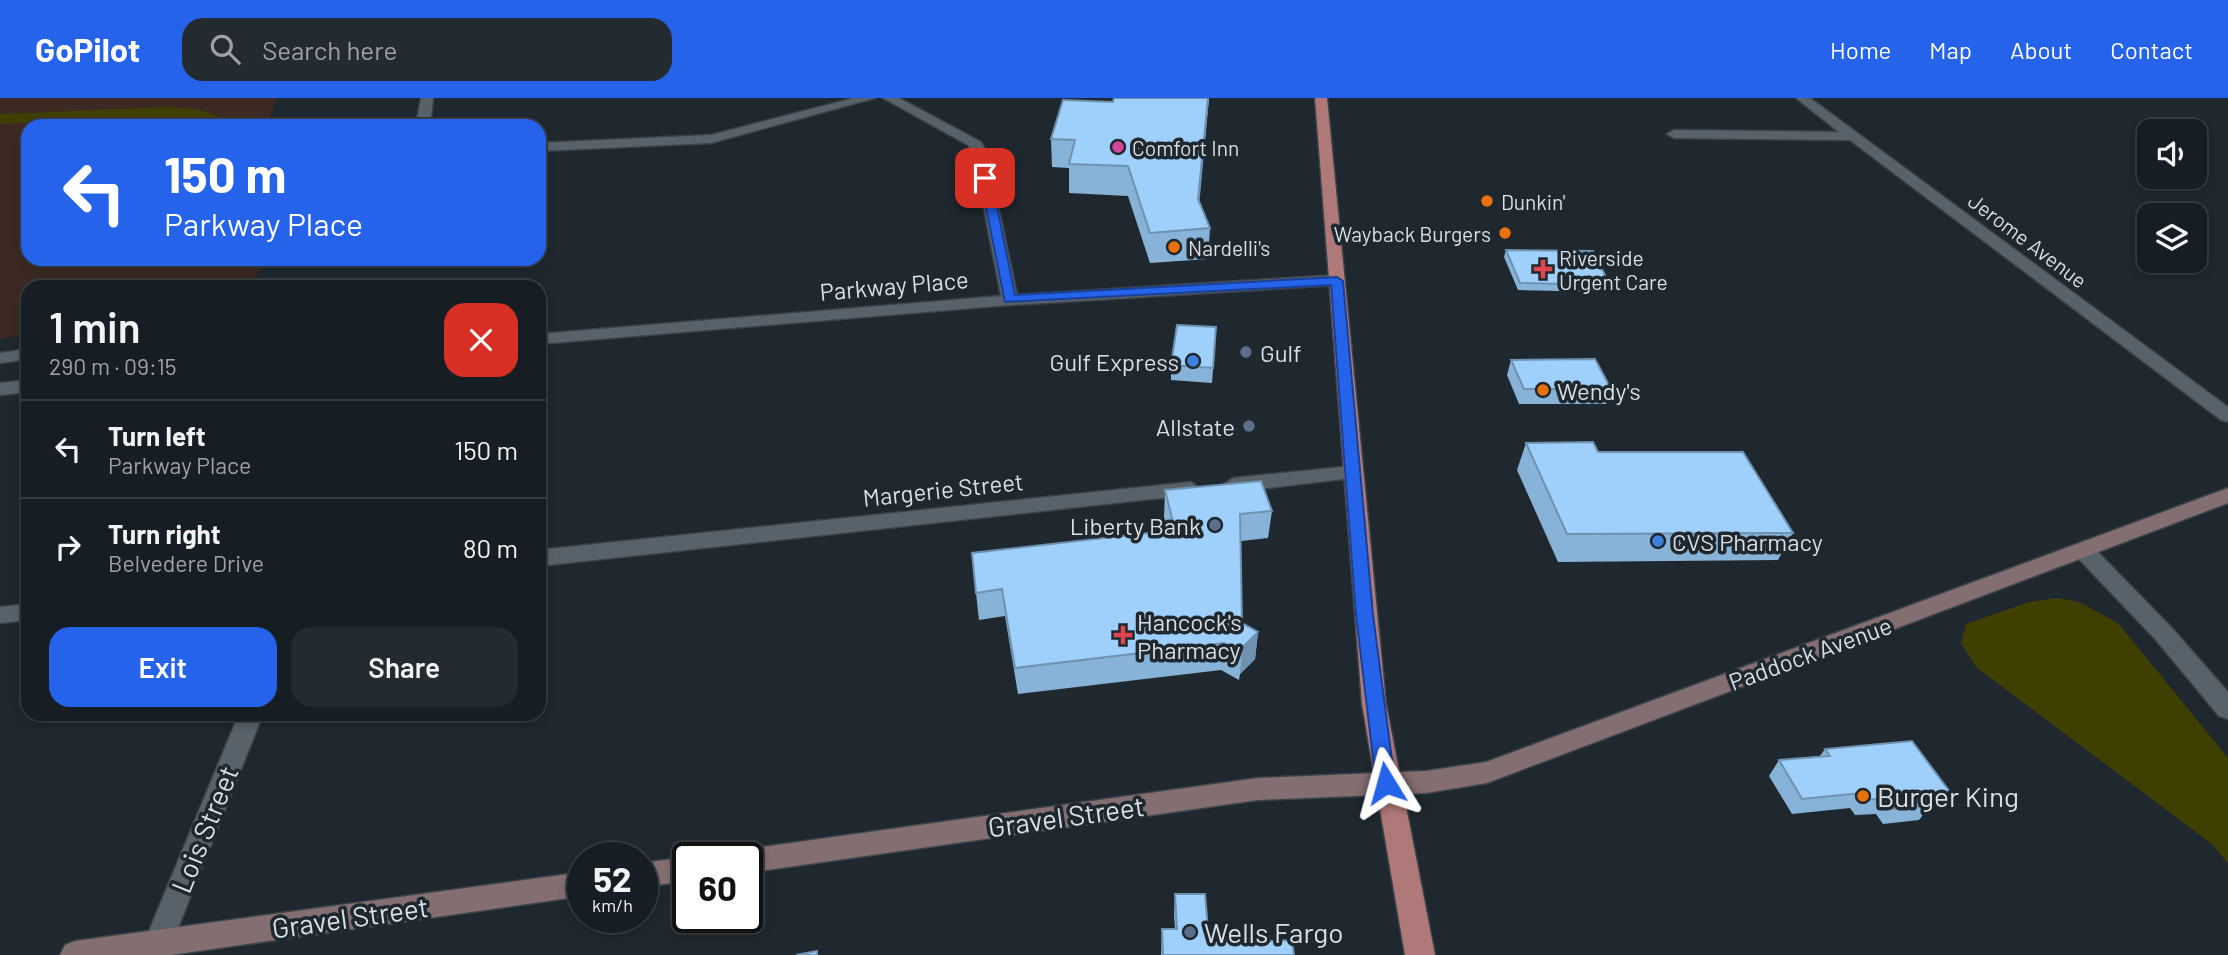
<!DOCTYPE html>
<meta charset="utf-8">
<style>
:root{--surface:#171e23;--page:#242b30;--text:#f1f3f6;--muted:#9ea2a6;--line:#363c41;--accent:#2563eb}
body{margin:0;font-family:Barlow,sans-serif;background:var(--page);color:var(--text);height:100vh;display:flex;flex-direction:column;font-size:26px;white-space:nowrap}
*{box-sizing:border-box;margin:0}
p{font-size:23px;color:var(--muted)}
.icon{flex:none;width:38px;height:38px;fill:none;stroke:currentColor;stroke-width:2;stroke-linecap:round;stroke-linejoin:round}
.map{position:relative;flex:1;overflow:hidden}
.drawer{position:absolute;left:21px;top:182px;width:525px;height:441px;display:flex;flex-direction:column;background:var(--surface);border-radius:21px;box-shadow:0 4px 10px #0003,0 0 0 2px var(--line)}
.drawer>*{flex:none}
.guide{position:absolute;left:21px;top:21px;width:525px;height:147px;border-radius:21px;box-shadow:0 4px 10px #0003,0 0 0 2px var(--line);background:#2563eb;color:#fff;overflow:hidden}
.tools{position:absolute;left:2137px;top:21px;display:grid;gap:14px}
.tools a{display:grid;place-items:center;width:70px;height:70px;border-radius:14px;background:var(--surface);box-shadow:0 4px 10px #0003,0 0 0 2px var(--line);font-size:35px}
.speed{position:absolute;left:567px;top:744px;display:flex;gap:14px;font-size:35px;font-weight:700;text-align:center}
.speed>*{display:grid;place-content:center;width:91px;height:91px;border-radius:50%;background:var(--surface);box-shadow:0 4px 10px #0003,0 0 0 2px var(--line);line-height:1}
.speed small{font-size:18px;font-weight:400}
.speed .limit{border:4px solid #111;border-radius:10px;background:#fff;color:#111}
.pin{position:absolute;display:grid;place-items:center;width:60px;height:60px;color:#fff;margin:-30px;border-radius:14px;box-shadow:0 4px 10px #0006}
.me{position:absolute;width:77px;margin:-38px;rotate:352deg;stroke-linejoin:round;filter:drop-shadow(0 0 5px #0008)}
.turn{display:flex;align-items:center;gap:24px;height:147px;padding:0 28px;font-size:32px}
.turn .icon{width:91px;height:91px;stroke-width:2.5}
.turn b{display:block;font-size:49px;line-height:60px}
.round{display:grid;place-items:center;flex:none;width:74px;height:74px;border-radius:21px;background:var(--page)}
.head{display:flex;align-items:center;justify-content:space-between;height:119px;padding:0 28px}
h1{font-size:42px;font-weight:600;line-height:52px}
.action{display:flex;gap:14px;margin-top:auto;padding:14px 28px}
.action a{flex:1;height:80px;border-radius:21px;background:var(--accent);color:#fff;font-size:28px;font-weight:600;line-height:80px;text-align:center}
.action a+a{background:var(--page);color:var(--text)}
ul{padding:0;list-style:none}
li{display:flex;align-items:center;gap:21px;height:98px;padding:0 28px;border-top:2px solid var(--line)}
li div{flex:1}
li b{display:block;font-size:26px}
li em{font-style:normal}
header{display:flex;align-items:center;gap:42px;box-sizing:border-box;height:98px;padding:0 35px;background:var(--accent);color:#fff}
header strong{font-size:33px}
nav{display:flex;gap:38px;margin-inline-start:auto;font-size:24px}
.search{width:490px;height:63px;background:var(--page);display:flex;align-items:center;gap:18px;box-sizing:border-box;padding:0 24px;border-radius:21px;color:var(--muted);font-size:26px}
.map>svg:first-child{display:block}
.education{fill:#3c2923}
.green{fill:#3f3f02}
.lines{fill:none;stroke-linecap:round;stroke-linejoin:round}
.street-casing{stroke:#3b4248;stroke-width:3}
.secondary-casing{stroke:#3b4248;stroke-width:3}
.primary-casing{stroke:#3b4248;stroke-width:3}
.street{fill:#58626b;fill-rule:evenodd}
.secondary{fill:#836e71;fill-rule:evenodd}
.primary{fill:#ae7978;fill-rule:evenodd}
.wall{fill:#88b3d8}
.shaded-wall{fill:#6f92b0}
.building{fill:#9ed0fb;stroke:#6f92b0;stroke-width:2}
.route{fill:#2563eb;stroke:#184099;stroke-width:2}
.hotel-dot{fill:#d1479c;stroke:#1f282f;stroke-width:2.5}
.food-dot{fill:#e8710a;stroke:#1f282f;stroke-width:2.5}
.health-dot{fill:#e0444e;stroke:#1f282f;stroke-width:2.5}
.service-dot{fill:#5c6f8a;stroke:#1f282f;stroke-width:2.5}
.shop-dot{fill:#3f7fe0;stroke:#1f282f;stroke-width:2.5}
.labels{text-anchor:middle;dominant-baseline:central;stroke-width:7;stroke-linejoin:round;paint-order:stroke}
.far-poi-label{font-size:21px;fill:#d9dfe4;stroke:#1f282f;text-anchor:start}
.far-street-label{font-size:21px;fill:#d9dfe4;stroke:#1f282f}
.street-label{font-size:24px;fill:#d9dfe4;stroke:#1f282f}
.poi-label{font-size:24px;fill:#d9dfe4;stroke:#1f282f;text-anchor:start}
.near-poi-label{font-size:28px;fill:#d9dfe4;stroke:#1f282f;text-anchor:start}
.near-street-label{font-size:28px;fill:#d9dfe4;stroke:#1f282f}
</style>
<header>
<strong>GoPilot</strong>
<div class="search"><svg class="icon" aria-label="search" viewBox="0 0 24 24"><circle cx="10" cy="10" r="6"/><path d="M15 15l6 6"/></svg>Search here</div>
<nav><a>Home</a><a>Map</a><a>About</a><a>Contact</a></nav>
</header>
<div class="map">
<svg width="2228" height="857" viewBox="0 0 2228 857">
<rect width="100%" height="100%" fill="#1f282f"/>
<polygon class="education" points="0,0 277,0 266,28 28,28 28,161 266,161 249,189 28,189 28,236 0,241"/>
<g class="green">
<path d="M168,9C189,10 216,11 231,28H197L180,22L152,19L0,26V16Z"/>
<polygon points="2058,500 2079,504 2118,525 2228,660 2228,766 2213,747 1976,569 1961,545 1966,526 2029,504"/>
</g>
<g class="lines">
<defs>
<g id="street">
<polygon points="421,0 433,0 430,28 416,28"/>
<polygon points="854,0 875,0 711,45 539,53 539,45 711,37"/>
<polygon points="883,0 899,0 981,44 987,55 1017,197 1337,177 1345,182 1337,187 1010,207 539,246 539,236 1001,198 973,55 968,47"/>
<polygon points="1796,0 1810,0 2228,309 2228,324 2221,322 1850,42 1674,40 1667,36 1674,32 1839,34"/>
<polygon points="28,251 28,261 0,265 0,255"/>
<polygon points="28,282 28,294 0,297 0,285"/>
<polygon points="1353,368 1360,369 1363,374 1360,379 1233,394 1223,387 1233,380"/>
<polygon points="1191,384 1201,391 1198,396 539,468 539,452"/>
<polygon points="2084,446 2092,448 2172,530 2228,594 2228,621 2219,618 2156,542 2076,458 2073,453 2076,448"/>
<polygon points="28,506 28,522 0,525 0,509"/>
<polygon points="239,616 263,616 168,855 162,857 148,855 144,845"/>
</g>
<g id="secondary">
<polygon points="2228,390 2228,405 1487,685 1426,695 1258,702 747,775 747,760 735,760 737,754 747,751 1258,680 1426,673 1486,664"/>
<polygon points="688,759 688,783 642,789 642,765"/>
<polygon points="583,774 583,798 171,857 60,857 65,847 75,843"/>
</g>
<polygon id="primary" points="1315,0 1327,0 1386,606 1435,857 1405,857 1362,606"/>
</defs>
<use href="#street" class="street-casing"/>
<use href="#secondary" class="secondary-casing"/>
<use href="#primary" class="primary-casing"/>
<use href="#street" class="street"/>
<use href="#secondary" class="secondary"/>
<use href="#primary" class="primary"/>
</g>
<g class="wall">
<polygon points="1209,0 1199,104 1210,130 1208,161 1150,165 1128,98 1069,95 1069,70 1052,69 1051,41 1113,4"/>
<polygon points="1506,152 1610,187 1607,194 1518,192 1504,159"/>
<polygon points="1216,229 1212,285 1171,282 1171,267"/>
<polygon points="1511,262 1611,291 1606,306 1519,306 1507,277"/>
<polygon points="1526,345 1598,354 1793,435 1778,462 1558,464 1517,372"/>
<polygon points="1165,392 1272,413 1268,440 1241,443 1242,525 1258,534 1255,561 1240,576 1239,582 1221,572 1018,596 1005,518 979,522 976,495 1167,433 1164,419"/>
<polygon points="1825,651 1950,694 1937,709 1928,710 1919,722 1883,726 1876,716 1855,717 1850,710 1792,716 1769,678 1779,662 1820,658"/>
<polygon points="1175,796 1208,831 1269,843 1294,857 1161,857 1162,831 1175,831 1174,817"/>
</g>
<g class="shaded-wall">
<polygon points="1208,0 1209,0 1197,131 1198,101"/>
<polygon points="1258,534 1255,561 1240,576 1242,550"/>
</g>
<g class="building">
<polygon points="1114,0 1208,0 1198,101 1210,130 1150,135 1128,68 1069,66 1075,42 1051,41 1063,2 1113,4"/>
<polygon points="1506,152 1593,153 1610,187 1520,185"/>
<polygon points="1177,227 1216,229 1213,270 1171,267"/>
<polygon points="1595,261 1611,291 1524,291 1511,262"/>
<polygon points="1593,344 1598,354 1743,354 1793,435 1567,436 1526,345"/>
<polygon points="1261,383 1272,413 1240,416 1242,525 1258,534 1242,550 1242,555 1224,545 1015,570 1002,491 976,495 972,455 1175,432 1165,392"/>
<polygon points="1912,643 1950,694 1923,697 1931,707 1894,711 1887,700 1866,702 1861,695 1802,701 1779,662 1830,658 1825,651"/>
<polygon points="1175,796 1205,796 1208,831 1268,831 1269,843 1292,842 1294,857 1163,857 1162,831 1177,831"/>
<polygon points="817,853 817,857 796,857"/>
</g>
<polygon class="route" points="985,77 991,80 1015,197 1337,179 1343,183 1373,517 1395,685 1393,691 1379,691 1376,685 1356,517 1331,187 1005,204 980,80"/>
<circle class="hotel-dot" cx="1118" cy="49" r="7"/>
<g class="food-dot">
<circle cx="1487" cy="103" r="7"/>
<circle cx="1505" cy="135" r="7"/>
<circle cx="1174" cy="149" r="7"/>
<circle cx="1543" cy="292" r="7"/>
<circle cx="1863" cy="698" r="7"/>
</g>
<g class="health-dot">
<path d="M1539.5 160.5h7v7h7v7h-7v7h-7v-7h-7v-7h7z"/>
<path d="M1119.5 526.5h7v7h7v7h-7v7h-7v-7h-7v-7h7z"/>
</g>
<g class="service-dot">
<circle cx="1246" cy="254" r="7"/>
<circle cx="1249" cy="328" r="7"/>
<circle cx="1215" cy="427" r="7"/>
<circle cx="1190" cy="834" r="7"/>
</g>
<g class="shop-dot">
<circle cx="1193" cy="263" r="7"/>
<circle cx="1658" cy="443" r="7"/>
</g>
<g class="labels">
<g class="far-poi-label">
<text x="1132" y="49">Comfort Inn</text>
<text x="1501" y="103">Dunkin'</text>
<text x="1491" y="135" text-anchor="end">Wayback Burgers</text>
<text x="1188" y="149">Nardelli's</text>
<text x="1559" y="159">Riverside<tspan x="1559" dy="24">Urgent Care</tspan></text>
</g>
<g class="far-street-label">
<text transform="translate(2028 142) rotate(37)">Jerome Avenue</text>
</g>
<g class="street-label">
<text transform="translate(894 187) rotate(-5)">Parkway Place</text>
<text transform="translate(943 391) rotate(-6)">Margerie Street</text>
<text transform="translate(1810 555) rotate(-20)">Paddock Avenue</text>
</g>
<g class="poi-label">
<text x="1260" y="254">Gulf</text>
<text x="1179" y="263" text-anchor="end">Gulf Express</text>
<text x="1557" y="292">Wendy's</text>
<text x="1235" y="328" text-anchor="end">Allstate</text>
<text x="1201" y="427" text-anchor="end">Liberty Bank</text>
<text x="1672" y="443">CVS Pharmacy</text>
<text x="1137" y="523">Hancock's<tspan x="1137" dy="28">Pharmacy</tspan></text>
</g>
<g class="near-poi-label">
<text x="1877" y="698">Burger King</text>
<text x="1204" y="834">Wells Fargo</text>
</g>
<g class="near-street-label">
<text transform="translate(1066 718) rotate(-8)">Gravel Street</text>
<text transform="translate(204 731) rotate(-68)">Lois Street</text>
<text transform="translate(350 819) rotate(-8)">Gravel Street</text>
</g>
</g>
</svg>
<div class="tools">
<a><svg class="icon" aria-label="sound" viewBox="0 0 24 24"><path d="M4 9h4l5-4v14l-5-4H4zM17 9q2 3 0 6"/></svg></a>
<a><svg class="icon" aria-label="layers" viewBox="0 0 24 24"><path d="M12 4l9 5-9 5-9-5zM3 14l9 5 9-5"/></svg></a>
</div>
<div class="speed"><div>52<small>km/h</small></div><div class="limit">60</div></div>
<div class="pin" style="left:985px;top:80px;background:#d93025"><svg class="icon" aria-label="arrive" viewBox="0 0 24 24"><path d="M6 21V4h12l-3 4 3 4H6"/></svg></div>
<svg class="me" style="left:1386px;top:685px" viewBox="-20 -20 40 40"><path d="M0-17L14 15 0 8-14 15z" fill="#2563eb" stroke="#fff" stroke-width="4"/></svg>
<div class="guide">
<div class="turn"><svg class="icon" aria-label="left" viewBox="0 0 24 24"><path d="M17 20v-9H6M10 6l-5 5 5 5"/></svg><div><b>150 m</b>Parkway Place</div></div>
</div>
<section class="drawer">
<div class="head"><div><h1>1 min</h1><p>290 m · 09:15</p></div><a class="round" style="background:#d93025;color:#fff"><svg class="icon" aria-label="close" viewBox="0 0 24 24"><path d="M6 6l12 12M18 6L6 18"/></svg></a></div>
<ul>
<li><svg class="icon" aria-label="left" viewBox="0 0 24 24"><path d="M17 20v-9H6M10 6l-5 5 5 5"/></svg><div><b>Turn left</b><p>Parkway Place</p></div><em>150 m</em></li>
<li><svg class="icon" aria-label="right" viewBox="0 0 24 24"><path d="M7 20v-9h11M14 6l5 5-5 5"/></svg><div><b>Turn right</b><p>Belvedere Drive</p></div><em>80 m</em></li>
</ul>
<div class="action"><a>Exit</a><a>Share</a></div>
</section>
</div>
